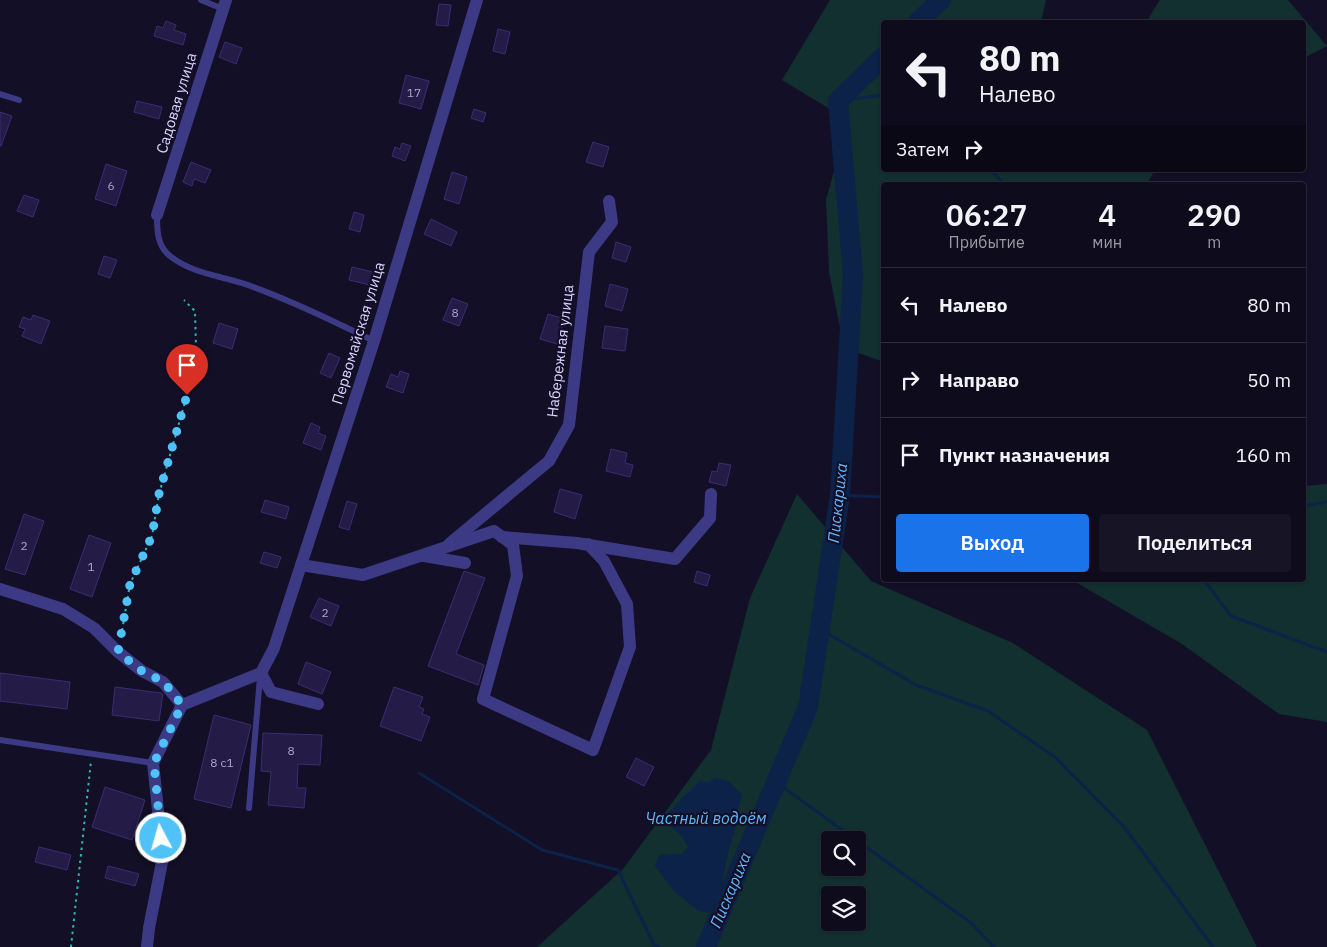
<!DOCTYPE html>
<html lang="ru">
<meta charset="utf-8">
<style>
:root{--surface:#0e0b1c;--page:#171425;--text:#f1f3f6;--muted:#9b9ba3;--line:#2e2b3b;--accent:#1a73e8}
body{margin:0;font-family:"IBM Plex Sans",sans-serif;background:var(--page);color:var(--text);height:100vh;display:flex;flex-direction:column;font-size:19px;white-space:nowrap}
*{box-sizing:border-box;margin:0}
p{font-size:16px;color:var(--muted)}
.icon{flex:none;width:28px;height:28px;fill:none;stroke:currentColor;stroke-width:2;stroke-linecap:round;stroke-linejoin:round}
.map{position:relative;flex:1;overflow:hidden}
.panel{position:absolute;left:881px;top:182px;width:425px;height:400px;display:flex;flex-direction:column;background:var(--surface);border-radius:5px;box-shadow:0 1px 4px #0004,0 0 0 1px var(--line)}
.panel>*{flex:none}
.guide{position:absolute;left:881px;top:20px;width:425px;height:152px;border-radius:5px;box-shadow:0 1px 4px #0004,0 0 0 1px var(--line);background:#0e0b1c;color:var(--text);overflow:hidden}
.tools{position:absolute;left:821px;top:831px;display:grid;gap:10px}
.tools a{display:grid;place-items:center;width:45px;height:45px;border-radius:5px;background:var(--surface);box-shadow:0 1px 4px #0004,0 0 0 1px var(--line);font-size:25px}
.pin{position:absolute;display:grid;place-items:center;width:42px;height:42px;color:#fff;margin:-51px -21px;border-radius:50% 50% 50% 0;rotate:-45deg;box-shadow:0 0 5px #0007}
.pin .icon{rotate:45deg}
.me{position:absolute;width:55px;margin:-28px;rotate:354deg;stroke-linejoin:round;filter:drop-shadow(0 0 4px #0008)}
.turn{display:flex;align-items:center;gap:18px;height:105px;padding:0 15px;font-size:22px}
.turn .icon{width:65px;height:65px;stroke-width:2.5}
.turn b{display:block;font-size:35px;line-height:42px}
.then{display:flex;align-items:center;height:48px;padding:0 15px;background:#0003;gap:10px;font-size:19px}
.eta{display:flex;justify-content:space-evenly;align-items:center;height:85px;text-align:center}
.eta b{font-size:30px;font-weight:600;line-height:35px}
.cta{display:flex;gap:10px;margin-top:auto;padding:10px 15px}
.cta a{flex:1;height:58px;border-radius:5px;background:var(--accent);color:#fff;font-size:20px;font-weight:600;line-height:58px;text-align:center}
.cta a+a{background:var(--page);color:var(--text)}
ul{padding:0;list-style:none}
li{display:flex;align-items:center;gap:15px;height:75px;padding:0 15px;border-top:1px solid var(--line)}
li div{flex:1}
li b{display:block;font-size:19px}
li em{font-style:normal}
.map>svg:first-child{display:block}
.green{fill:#12302f;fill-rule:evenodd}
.water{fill:#0c2248}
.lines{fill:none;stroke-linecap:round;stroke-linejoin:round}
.stream{stroke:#0c2248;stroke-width:3}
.river{stroke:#0c2248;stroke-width:20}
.building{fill:#241b47;stroke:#3b2d73}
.path{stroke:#2fb8b0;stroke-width:2;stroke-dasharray:2.5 4;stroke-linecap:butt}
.lane{stroke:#3d3a85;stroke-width:6}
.street{stroke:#3d3a85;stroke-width:12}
.route{stroke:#4fc3f7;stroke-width:9;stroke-dasharray:0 16.2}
.labels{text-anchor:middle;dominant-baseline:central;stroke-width:4.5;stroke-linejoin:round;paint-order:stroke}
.number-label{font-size:12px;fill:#aca6d1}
.street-label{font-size:15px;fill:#d9d4ff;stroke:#130f26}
.water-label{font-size:16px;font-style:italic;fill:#62b6ff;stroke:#130f26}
</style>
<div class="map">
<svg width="1327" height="947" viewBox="0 0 1327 947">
<rect width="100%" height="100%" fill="#130f26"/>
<g class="green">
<polygon points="830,0 1046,0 1041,22 884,22 884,170 1155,170 1146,185 884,185 884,362 844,348 829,272 826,200 848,120 782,80"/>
<polygon points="1160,0 1288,0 1327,46 1304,58 1304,22 1146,22"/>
<polygon points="1327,484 1327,722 1279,714 1182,644 1072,580 1304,580 1304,486"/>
<path d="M797,494L871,581L1013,643L1147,730L1257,947H537L623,869L711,750L750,598ZM830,840H858V868H830ZM830,895H858V922H830Z"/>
</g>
<path class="water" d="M716,778L730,782L742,795L738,809L740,816C727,847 724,881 714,914L697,910L674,891L655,866L659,855L682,854L688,847L679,833L662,820L681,799L700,781L708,782Z"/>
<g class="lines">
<g class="stream">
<polyline points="838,101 884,95"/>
<polyline points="991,170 1005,185"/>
<polyline points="840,495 884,497"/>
<polyline points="1304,506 1327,502"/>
<polyline points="1204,580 1231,616 1327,652"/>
<polyline points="820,629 916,685 988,711 1056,758 1125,828 1213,947"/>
<polyline points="419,773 542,850 618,870 654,945 659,947"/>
<polyline points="776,782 856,840"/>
<polyline points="858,841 971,923 994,947"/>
</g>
<g class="river">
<polyline points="918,22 941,0"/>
<polyline points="706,947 808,707 840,495 853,275 838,101 884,56"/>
</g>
</g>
<g class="building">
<polygon points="439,4 451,5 448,26 436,25"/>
<polygon points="166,21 176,25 174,30 186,34 183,45 154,36 157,26 163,28"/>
<polygon points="498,29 510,32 505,54 493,51"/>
<polygon points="225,42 242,48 236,64 219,57"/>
<polygon points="406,75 429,81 421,109 399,103"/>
<polygon points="137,101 162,107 159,119 134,112"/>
<polygon points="474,109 486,113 483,122 471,118"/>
<polygon points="0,112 12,116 1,146 0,146"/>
<polygon points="593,142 609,147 603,167 586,162"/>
<polygon points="402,143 411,146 405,161 392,156 395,147 400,149"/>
<polygon points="191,162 211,170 205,183 194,179 192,186 183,182"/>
<polygon points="106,164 127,171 116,206 95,199"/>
<polygon points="452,172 467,177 459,204 444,199"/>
<polygon points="24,195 39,200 33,217 17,211"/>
<polygon points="354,212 364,215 360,232 349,229"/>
<polygon points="431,219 457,232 451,246 424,234"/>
<polygon points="616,242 631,247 626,262 612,258"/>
<polygon points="104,256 117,260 110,278 98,274"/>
<polygon points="352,267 373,272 370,285 349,280"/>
<polygon points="610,284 628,289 622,311 605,306"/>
<polygon points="452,298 468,304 459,326 443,320"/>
<polygon points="548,314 565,319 557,344 540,339"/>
<polygon points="33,315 50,321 41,344 22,336 25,329 19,327 23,317 31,320"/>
<polygon points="219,323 238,329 232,349 213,343"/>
<polygon points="605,326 628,329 625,351 602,348"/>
<polygon points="329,353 340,358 331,378 320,373"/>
<polygon points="400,371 409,374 403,393 386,387 391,374 398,377"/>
<polygon points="311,423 320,427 318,433 326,436 321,450 303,443"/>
<polygon points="611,449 627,453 625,463 633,465 630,477 606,471"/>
<polygon points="719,463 731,465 726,486 709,482 712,471 717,472"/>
<polygon points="560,489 582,495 575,519 554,512"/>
<polygon points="265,500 289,507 286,519 261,512"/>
<polygon points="347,501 357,504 349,530 339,527"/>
<polygon points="24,514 44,521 25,575 5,569"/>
<polygon points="89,535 111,543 92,597 70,589"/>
<polygon points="264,552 281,557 277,568 260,563"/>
<polygon points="464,571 485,578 456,654 484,665 478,685 428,666"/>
<polygon points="697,571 710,575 707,586 694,582"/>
<polygon points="319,598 339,606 331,626 310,617"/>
<polygon points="306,662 331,672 322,694 298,684"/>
<polygon points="0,673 70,682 67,709 0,701"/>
<polygon points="115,687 161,693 163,694 159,721 112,715"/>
<polygon points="394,687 423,697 419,707 424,709 422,714 430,717 421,741 380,726"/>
<polygon points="214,715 251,725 231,808 194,799"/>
<polygon points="263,733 322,735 320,765 298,764 297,788 306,788 304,808 268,805 271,772 261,771"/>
<polygon points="636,758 654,767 644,786 626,777"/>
<polygon points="105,787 145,800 132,840 92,827"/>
<polygon points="39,847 71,855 67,870 35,862"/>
<polygon points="108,866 139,874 135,886 105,878"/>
</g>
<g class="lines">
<g class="path">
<polyline points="121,637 130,584 152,536 159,494 187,395 196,347 195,311 184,300"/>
<polyline points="71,947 91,761"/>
</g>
<g class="lane">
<polyline points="201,0 223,9"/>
<polyline points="0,94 19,100"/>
<path d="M157,215C157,230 157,246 170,256C192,274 223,276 248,285C292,301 333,321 374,341"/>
<polyline points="0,740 153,763"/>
<polyline points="249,808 260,677"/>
</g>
<g class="street">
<polyline points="157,215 226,0"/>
<polyline points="502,537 577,543 675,559 710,518 711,494"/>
<polyline points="449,544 549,461 569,425 589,252 612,222 609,201"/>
<polyline points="424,556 465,563"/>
<polyline points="301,565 363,575 494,531 513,545 517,576 483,699 593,750 630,647 627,604 604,561 588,544"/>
<polyline points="0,589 63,609 94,628 118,652 142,671 163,682 182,705"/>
<polyline points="261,673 274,648 374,341 477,0"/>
<polyline points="261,673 271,692 318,704"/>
<polyline points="147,947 149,928 163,857 153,763 182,705 261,673"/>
</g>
</g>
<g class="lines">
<polyline class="route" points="161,838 154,763 182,705 164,682 142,671 118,652 130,584 152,536 159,494 187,395"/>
</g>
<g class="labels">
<g class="number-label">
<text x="414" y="92">17</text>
<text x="111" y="185">6</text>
<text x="455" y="312">8</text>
<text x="24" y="545">2</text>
<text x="91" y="566">1</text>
<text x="325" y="612">2</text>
<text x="291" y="750">8</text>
<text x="222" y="762">8 с1</text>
</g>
<g class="street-label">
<text transform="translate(176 103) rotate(-73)">Садовая улица</text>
<text transform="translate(358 333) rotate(-73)">Первомайская улица</text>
<text transform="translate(560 351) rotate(-83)">Набережная улица</text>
</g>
<g class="water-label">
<text transform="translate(837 503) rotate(-84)">Пискариха</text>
<text x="706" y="818">Частный водоём</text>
<text transform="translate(730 890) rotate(-67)">Пискариха</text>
</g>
</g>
</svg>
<div class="tools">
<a><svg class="icon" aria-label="search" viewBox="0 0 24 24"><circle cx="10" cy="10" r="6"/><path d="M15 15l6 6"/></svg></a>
<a><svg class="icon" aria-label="layers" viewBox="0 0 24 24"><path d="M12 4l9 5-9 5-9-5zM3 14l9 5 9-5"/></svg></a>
</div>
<div class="pin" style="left:187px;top:395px;background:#d93025"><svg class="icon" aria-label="arrive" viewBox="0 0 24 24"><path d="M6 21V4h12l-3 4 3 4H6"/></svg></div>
<svg class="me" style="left:161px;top:838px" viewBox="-20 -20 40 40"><circle r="17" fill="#4fc3f7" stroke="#fff" stroke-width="3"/><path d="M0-11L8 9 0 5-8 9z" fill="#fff"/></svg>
<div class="guide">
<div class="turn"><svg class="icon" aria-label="left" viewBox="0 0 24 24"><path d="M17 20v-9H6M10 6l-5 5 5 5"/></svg><div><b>80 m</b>Налево</div></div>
<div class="then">Затем<svg class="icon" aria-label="right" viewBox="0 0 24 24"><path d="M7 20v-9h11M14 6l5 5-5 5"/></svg></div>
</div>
<section class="panel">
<div class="eta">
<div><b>06:27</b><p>Прибытие</p></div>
<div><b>4</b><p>мин</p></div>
<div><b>290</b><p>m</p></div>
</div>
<ul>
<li><svg class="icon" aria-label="left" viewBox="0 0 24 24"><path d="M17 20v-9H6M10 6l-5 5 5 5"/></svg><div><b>Налево</b></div><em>80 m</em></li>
<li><svg class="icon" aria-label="right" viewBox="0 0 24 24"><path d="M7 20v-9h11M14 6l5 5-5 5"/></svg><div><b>Направо</b></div><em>50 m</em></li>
<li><svg class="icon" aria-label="arrive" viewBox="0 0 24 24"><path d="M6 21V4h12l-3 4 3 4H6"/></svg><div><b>Пункт назначения</b></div><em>160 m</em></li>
</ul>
<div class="cta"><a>Выход</a><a>Поделиться</a></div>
</section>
</div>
